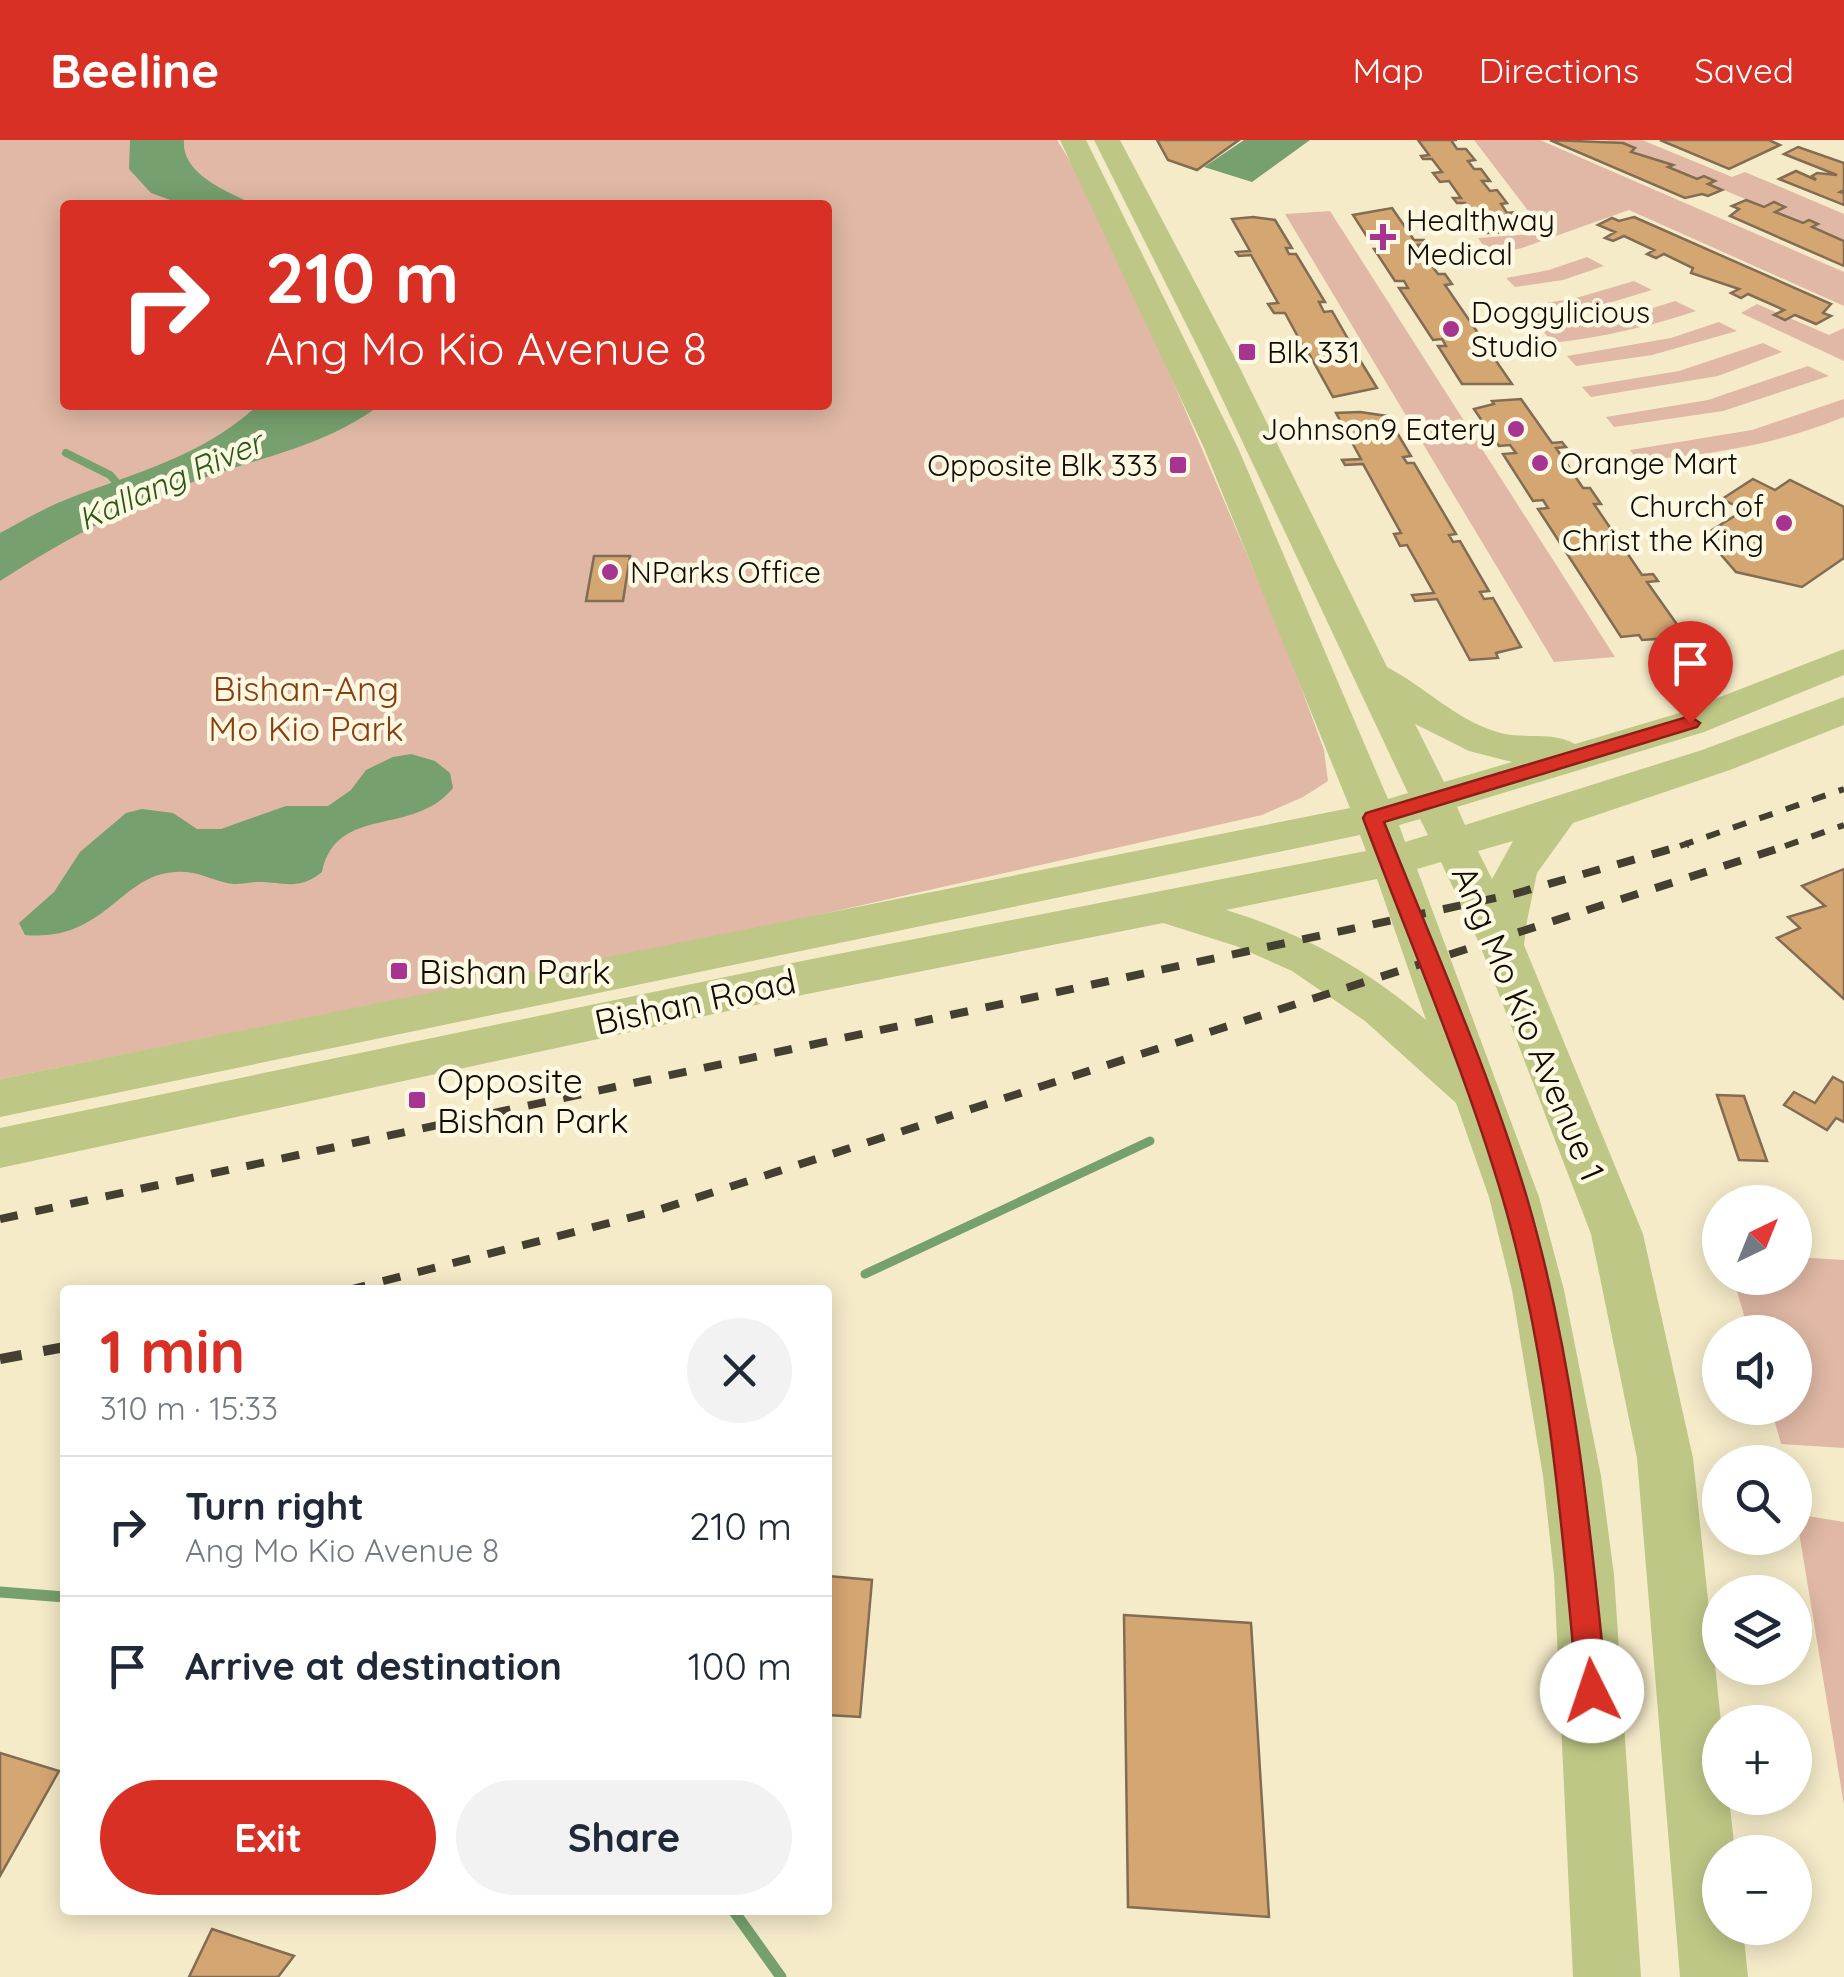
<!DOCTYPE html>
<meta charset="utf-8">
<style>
:root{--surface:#fff;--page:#f2f2f3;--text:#1f2937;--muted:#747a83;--line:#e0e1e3;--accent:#d93025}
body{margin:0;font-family:Quicksand,sans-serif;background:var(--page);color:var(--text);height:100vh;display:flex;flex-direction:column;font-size:38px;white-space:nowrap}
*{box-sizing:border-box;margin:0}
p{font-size:32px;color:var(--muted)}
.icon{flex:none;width:55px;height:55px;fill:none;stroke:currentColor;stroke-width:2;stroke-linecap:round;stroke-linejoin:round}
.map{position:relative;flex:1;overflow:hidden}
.details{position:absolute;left:60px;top:1145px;width:772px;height:630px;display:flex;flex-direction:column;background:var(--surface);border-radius:10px;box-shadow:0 5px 25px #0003}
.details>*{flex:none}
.hud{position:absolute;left:60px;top:60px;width:772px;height:210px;border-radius:10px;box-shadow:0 5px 25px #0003;background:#d93025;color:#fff;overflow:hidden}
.needle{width:65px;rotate:43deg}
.controls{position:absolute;left:1702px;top:1045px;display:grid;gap:20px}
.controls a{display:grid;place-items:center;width:110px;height:110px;border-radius:50%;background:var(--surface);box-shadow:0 5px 25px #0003;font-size:50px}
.pin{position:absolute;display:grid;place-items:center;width:85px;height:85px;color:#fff;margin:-102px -42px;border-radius:50% 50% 50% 0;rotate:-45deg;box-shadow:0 0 10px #0007}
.pin .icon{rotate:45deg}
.me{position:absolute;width:110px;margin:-55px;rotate:356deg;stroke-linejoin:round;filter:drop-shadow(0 0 8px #0008)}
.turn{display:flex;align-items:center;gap:35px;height:210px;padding:0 40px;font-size:45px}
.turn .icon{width:130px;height:130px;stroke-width:2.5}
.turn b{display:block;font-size:70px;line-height:85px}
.round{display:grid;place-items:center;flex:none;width:105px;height:105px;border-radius:52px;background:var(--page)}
.summary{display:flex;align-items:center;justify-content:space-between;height:170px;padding:0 40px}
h1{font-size:60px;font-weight:800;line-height:75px;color:var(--accent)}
.cta{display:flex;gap:20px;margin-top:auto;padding:20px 40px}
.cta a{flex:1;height:115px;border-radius:60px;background:var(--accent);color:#fff;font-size:40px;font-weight:800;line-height:115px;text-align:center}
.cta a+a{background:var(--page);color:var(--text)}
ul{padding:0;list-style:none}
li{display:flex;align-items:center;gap:30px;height:140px;padding:0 40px;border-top:2px solid var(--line)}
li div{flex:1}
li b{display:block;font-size:38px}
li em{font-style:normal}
header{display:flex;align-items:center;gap:60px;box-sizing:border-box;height:140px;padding:0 50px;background:var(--accent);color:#fff}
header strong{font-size:48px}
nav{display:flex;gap:55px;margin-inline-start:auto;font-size:35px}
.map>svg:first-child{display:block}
.green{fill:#e0b8a5;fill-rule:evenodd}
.water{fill:#76a06d}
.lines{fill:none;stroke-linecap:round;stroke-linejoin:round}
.stream-far2{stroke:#76a06d;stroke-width:8}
.stream-far1{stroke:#76a06d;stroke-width:9}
.stream{stroke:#76a06d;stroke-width:11}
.building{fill:#d4a672;stroke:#826c53;stroke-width:2.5}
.primary{fill:#bec786;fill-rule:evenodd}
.rail-far2{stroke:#443f30;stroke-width:6;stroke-dasharray:14 14;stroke-linecap:butt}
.rail-far1{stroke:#443f30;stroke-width:8;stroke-dasharray:18 18;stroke-linecap:butt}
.rail{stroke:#443f30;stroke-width:10;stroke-dasharray:22 22;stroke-linecap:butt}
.route{fill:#d93025;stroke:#8d1f18;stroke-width:2.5}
.poi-dot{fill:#a63490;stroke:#fff9e4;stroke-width:4}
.labels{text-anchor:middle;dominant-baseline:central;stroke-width:9;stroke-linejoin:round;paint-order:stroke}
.far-poi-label{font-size:30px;fill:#100d03;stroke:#fff9e4;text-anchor:start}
.far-water-label{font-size:32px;font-style:italic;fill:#245c16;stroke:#fff9e4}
.park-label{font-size:35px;fill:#8a3e10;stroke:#fff9e4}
.poi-label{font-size:35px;fill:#100d03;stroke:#fff9e4;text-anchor:start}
.street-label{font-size:35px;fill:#100d03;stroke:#fff9e4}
</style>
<header>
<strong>Beeline</strong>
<nav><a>Map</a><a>Directions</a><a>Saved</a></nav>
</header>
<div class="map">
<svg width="1844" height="1837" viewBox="0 0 1844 1837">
<rect width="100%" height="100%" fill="#f5ebc9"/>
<g class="green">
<path d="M0,0H1057L1073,26L1157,204L1284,501L1324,610L1328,641L1303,657L1262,675L787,782L0,939ZM65,65H828V265H65Z"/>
<polygon points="1474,0 1540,0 1844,132 1844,166 1629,70 1522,108 1490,115 1478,98 1545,93"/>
<polygon points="1606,0 1642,0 1732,37 1745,32 1844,74 1844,101"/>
<polygon points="1330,71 1615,517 1554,522 1285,74"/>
<polygon points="1587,117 1604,126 1563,140 1515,147 1506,138 1549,130"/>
<polygon points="1634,141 1652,150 1589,169 1535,176 1527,166 1576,158"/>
<path d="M1675,161L1696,171C1648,187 1603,197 1553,203L1543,191L1615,180Z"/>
<polygon points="1757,164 1829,195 1844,188 1844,221 1741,173"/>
<polygon points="1719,182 1737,191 1652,215 1576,226 1567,216 1671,198"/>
<polygon points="1763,203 1782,212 1718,236 1591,257 1582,247 1679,231"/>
<polygon points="1808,226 1829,236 1723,271 1614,287 1606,277 1708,260"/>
<path d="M1844,259V277C1778,304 1708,316 1637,320L1630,310L1752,290Z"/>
<polygon points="1795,1117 1844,1120 1844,1308 1781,1304 1771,1268 1795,1268 1795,1192 1749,1192 1733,1138 1795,1138"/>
<polygon points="1796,1374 1844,1382 1844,1665"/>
</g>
<g class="water">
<path d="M130,0H184C181,35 229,52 255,65H184L151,53L129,29Z"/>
<polygon points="1244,0 1310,0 1252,42 1204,27"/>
<path d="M258,265H380C330,303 271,315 212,335C140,360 64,399 0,441V393C23,381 46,367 70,358C136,333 205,315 258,265Z"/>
<path d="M411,614L435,621L450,633L453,648C414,697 336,664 322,732C299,751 285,742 258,742C247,742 238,746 227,743C210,739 194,730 175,732C120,735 105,802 25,795L19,783L54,752L80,712L126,673L142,669L173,673L197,689H221L286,666H328L351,650L366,630L393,617Z"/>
</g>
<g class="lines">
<polyline class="stream-far2" points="66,313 110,335 122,349"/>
<polyline class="stream-far1" points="865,1134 1150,1001"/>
<g class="stream">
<polyline points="0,1452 65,1457"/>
<polyline points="733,1770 781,1837"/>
</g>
</g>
<g class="building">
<polygon points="1157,0 1239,0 1197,30 1168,20"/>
<polygon points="1418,0 1457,0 1451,0 1457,9 1466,9 1475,20 1468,21 1474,29 1481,29 1490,41 1482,41 1490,51 1497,50 1507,63 1501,64 1507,73 1516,72 1525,84 1507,88 1510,92 1487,93 1480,83 1462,84 1459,80 1477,79 1465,63 1457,63 1453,58 1461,58 1449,41 1440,42 1433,33 1442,32 1432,19 1423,19 1421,16 1429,15"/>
<polygon points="1550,0 1623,3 1635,8 1631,12 1673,25 1668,27 1697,39 1704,36 1715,41 1708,44 1722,50 1708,56 1702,54 1685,58"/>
<polygon points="1660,0 1769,0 1780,5 1729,29"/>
<polygon points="1798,7 1844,23 1844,50 1840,52 1844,53 1844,65 1779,39 1796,31 1816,40 1812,36 1817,33 1837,35 1784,14"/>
<polygon points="1746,60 1764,67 1774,62 1785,67 1775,72 1803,83 1809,80 1818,84 1812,87 1844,101 1844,126 1730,76 1739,69 1732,66"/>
<polygon points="1392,68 1414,100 1424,100 1427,104 1417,105 1438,134 1445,134 1452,144 1445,145 1480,196 1492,195 1495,201 1483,202 1512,244 1462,244 1438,206 1446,206 1442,199 1433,200 1399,148 1408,148 1404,141 1395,141 1374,109 1383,109 1379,102 1371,103 1353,75"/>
<polygon points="1253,77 1275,80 1292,108 1286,108 1289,114 1296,114 1325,162 1319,162 1324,172 1332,171 1352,206 1345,207 1349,212 1355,212 1377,248 1333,257 1308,212 1291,214 1288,209 1304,208 1285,173 1274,173 1268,164 1278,163 1251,115 1239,116 1236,112 1250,111 1232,79"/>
<polygon points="1634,77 1831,164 1823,173 1831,176 1816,184 1795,175 1785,180 1774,175 1784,170 1748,154 1741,158 1731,153 1739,149 1691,133 1693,128 1664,114 1656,118 1647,114 1654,110 1624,96 1613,101 1605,98 1615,92 1598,85 1612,78 1619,81"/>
<polygon points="1521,259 1552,303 1562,302 1566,307 1556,308 1583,348 1590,348 1601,364 1594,364 1642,435 1653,434 1658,441 1647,442 1688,500 1659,503 1656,499 1642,500 1639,495 1621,497 1538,369 1548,368 1543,360 1533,361 1503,314 1516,313 1510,305 1499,306 1474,269 1494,264 1492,261"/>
<polygon points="1360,272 1387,276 1411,316 1403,317 1407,323 1414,323 1456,394 1449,395 1453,402 1460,401 1489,451 1480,452 1484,459 1493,458 1521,507 1496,513 1498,518 1470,520 1437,459 1415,461 1412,455 1434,453 1407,405 1400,406 1394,394 1401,393 1363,324 1345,325 1342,320 1361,319 1336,273"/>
<polygon points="1753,339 1775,350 1790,340 1844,367 1844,418 1802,447 1736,432 1704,395 1744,370 1722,359"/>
<polygon points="594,416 630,416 623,461 586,461"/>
<polygon points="1844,729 1844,859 1777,798 1800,788 1788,777 1825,766 1802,746"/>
<polygon points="1833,937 1844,943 1844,982 1836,978 1827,990 1784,965 1794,952 1815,963"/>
<polygon points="1717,955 1744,956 1767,1021 1739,1020"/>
<polygon points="828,1436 872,1440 860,1577 828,1575"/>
<polygon points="1124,1475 1251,1483 1269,1777 1128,1767"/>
<polygon points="0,1613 59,1631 0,1736"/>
<polygon points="212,1789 294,1816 278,1837 189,1837"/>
</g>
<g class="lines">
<path class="primary" d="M1060,0H1086L1238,308L1388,659L1408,653L1202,216L1094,0H1120L1234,216L1387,527C1425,547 1455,579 1497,592C1522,600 1553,591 1575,604L1676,574L1844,509V535L1704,592L1457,667L1465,685L1702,610L1844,557V585L1730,630L1573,683L1537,733L1527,781L1524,805L1643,1094L1693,1318L1721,1582L1720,1658H1729L1735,1712H1720V1788H1743L1748,1837H1680L1637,1318L1591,1094L1480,805L1441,722L1417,729L1539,1057L1564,1150L1601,1336L1614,1435L1641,1837H1573L1554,1435L1543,1336L1512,1150L1489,1057L1456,963L1365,881L1292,831L1236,806L1163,783L802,855L0,1028V988L802,821L1366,711L1360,695L0,977V939L1350,668L1204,308ZM1415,584L1469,611L1512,622L1444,642ZM1420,679L1428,695L1405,702L1399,685ZM1513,701L1492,739L1478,711ZM1377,739L1426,880C1366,828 1302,793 1226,770Z"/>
<g class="rail-far2">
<polyline points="1680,706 1844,649"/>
<polyline points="1785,706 1844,685"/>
</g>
<g class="rail-far1">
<polyline points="0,1079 1514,754 1688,704"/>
<polyline points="348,1150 652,1072 1792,704"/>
</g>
<polyline class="rail" points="0,1219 65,1207"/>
</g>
<path class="route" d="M1690,576L1700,583L1697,587L1384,682C1433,806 1489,930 1527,1058C1574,1218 1590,1385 1607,1551L1603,1561L1592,1566L1582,1561L1577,1551C1562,1385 1549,1216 1502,1056C1464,928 1410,803 1363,678L1366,673Z"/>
<g class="poi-dot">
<path d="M1378 82h10v10h10v10h-10v10h-10v-10h-10v-10h10z"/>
<circle cx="1451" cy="189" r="10"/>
<rect x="1237" y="202" width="20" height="20" rx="5"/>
<circle cx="1516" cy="289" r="10"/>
<circle cx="1540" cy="323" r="10"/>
<rect x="1168" y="315" width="20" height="20" rx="5"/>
<circle cx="1784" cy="383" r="10"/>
<circle cx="610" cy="432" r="10"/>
<rect x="389" y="821" width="20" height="20" rx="5"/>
<rect x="407" y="950" width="20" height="20" rx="5"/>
</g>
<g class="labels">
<g class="far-poi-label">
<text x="1406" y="80">Healthway<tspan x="1406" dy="34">Medical</tspan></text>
<text x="1471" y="172">Doggylicious<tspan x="1471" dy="34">Studio</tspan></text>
<text x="1267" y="212">Blk 331</text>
<text x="1496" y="289" text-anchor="end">Johnson9 Eatery</text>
<text x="1560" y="323">Orange Mart</text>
<text x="1158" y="325" text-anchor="end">Opposite Blk 333</text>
<text x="1764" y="366" text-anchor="end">Church of<tspan x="1764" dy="34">Christ the King</tspan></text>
<text x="630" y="432">NParks Office</text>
</g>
<g class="far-water-label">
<text transform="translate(170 340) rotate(-24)">Kallang River</text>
</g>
<g class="park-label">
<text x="306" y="548">Bishan-Ang<tspan x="306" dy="40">Mo Kio Park</tspan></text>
</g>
<g class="poi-label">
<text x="419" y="831">Bishan Park</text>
<text x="437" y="940">Opposite<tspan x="437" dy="40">Bishan Park</tspan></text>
</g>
<g class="street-label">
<text transform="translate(695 861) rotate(-12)">Bishan Road</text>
<text transform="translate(1529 883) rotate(67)">Ang Mo Kio Avenue 1</text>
</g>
</g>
</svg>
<div class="controls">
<a><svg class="needle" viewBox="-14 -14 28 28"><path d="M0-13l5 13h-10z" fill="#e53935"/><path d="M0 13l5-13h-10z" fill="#747a83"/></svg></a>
<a><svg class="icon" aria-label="sound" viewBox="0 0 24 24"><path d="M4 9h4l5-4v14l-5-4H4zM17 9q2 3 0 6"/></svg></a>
<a><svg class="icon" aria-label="search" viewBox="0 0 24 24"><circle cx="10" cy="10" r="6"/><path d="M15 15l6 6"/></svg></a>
<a><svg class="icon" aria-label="layers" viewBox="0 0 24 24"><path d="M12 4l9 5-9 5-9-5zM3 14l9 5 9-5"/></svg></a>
<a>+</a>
<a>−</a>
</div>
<div class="pin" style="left:1690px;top:583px;background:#d93025"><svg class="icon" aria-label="arrive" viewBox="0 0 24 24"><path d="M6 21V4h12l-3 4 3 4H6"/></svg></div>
<svg class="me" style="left:1592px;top:1551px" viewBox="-20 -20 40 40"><circle r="19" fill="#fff"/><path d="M0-13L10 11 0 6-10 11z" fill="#d93025"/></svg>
<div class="hud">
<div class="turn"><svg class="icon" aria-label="right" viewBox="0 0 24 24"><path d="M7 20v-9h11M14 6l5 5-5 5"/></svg><div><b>210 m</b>Ang Mo Kio Avenue 8</div></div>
</div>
<section class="details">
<div class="summary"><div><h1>1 min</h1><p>310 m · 15:33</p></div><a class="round"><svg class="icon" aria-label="close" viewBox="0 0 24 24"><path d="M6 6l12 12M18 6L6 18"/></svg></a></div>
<ul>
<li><svg class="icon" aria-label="right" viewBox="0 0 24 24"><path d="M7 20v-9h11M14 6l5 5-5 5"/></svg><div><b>Turn right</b><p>Ang Mo Kio Avenue 8</p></div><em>210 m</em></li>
<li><svg class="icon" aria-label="arrive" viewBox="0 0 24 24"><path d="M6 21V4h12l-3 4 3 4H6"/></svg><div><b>Arrive at destination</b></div><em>100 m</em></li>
</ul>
<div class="cta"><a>Exit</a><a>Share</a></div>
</section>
</div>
